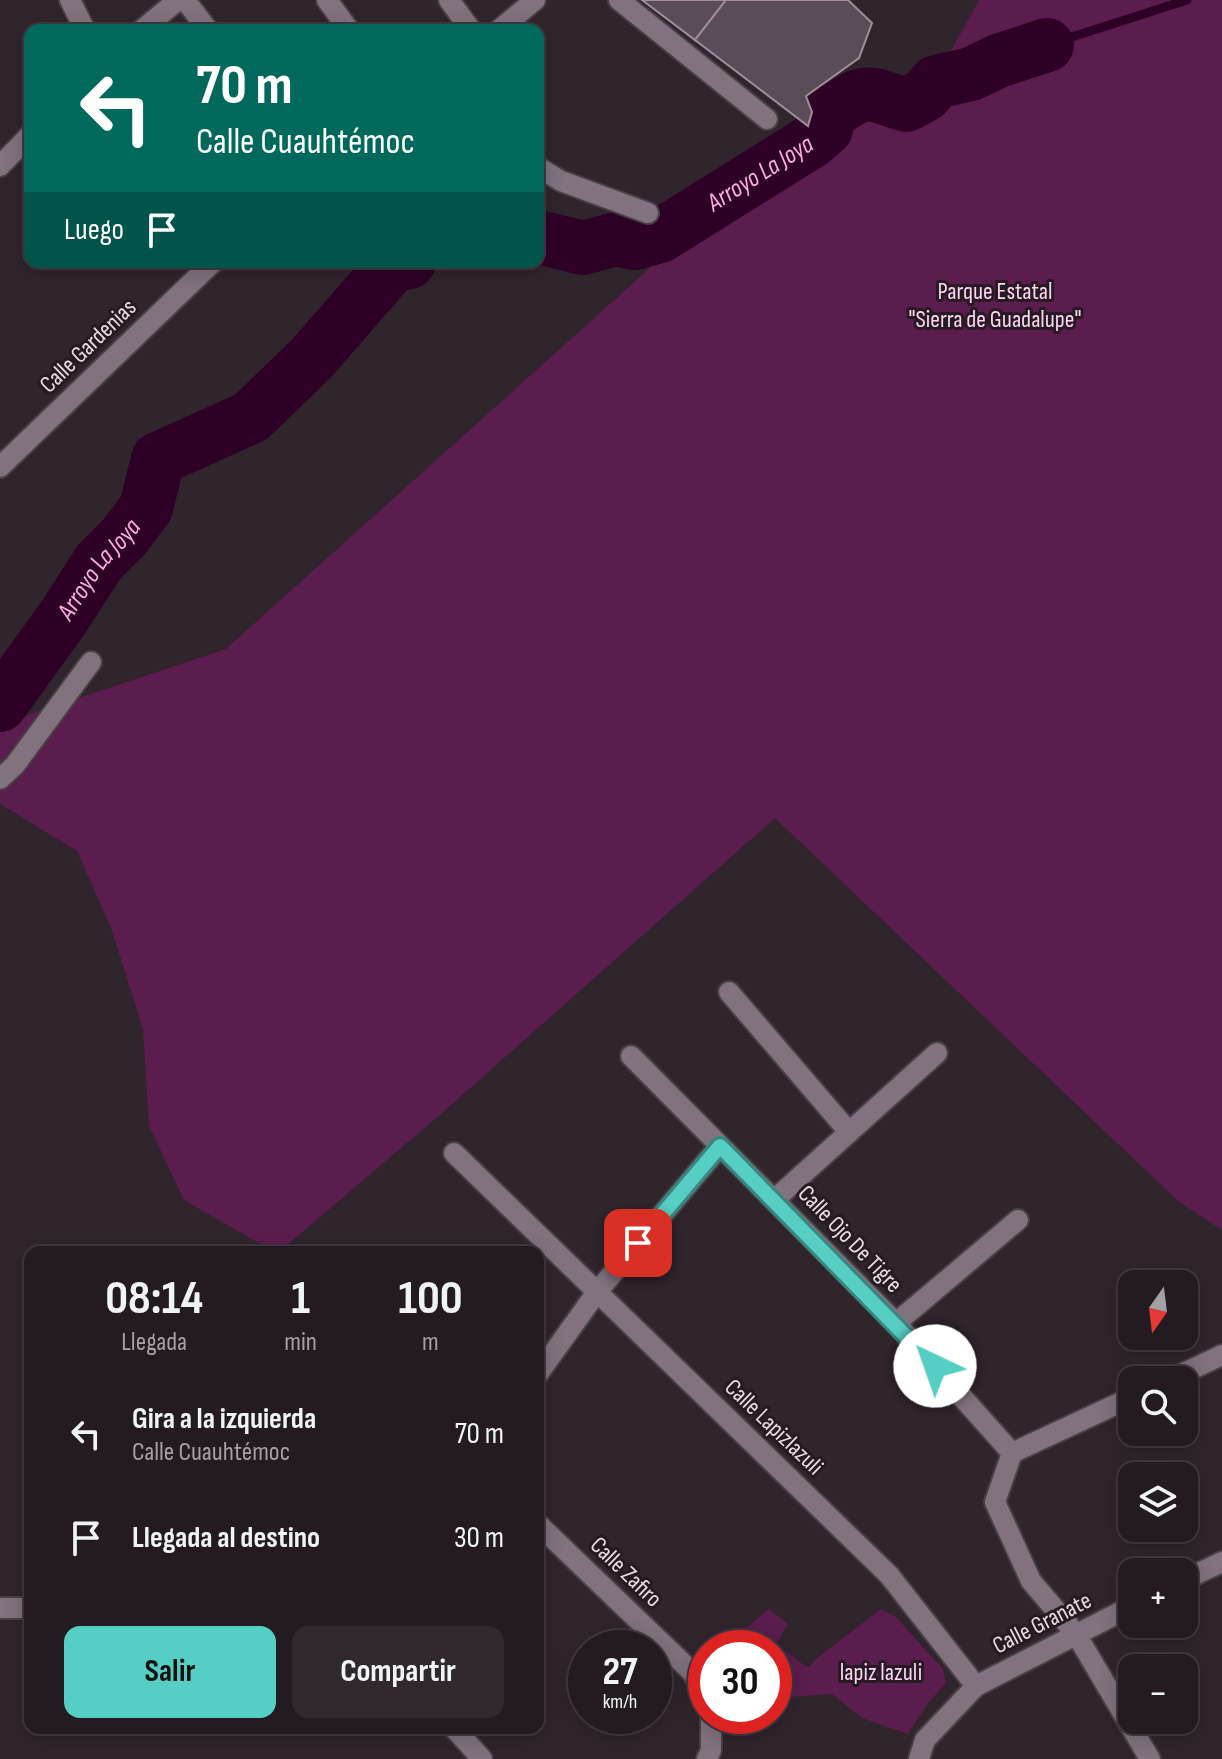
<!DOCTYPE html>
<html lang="es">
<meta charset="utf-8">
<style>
:root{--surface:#241b22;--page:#30282f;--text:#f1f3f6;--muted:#a3a1a5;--line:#413940;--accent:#56cec3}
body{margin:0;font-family:"Sofia Sans Condensed",sans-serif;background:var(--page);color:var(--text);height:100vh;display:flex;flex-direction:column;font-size:30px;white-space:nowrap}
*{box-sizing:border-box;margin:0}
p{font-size:26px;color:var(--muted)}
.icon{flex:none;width:44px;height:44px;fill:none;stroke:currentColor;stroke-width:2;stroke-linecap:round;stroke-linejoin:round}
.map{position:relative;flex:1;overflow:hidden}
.details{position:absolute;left:24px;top:1246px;width:520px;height:488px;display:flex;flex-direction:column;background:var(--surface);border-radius:16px;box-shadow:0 4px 20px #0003,0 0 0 2px var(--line)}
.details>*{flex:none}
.banner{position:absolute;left:24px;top:24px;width:520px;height:244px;border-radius:16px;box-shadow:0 4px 20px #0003,0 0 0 2px var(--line);background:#00695c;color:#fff;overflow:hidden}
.needle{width:52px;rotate:194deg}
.fabs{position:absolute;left:1118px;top:1270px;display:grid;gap:16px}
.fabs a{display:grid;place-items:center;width:80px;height:80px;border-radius:16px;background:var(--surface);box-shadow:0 4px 20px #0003,0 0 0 2px var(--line);font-size:40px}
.speed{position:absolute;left:568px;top:1630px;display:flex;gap:16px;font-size:40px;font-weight:700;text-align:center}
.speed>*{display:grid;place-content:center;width:104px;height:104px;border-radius:50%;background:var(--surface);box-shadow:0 4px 20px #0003,0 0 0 2px var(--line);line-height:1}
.speed small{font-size:20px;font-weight:400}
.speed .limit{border:12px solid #d22;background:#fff;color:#111}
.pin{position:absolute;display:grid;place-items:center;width:68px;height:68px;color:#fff;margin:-34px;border-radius:16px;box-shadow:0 4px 12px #0006}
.me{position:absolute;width:88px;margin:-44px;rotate:318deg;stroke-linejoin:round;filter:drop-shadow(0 0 6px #0008)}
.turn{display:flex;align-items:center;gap:28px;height:168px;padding:0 40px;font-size:36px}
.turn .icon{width:104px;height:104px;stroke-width:2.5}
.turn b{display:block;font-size:56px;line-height:68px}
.then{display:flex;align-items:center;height:76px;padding:0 40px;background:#0003;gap:16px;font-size:30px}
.eta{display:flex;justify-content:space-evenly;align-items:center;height:136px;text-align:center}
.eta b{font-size:48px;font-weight:700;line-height:56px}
.primary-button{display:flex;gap:16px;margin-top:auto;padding:16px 40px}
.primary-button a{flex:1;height:92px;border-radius:16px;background:var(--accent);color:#111;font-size:32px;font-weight:700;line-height:92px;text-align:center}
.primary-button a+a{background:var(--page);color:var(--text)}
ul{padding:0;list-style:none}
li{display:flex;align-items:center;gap:24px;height:104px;padding:0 40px}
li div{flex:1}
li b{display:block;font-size:30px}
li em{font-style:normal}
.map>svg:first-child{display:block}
.green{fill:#5b1c4e}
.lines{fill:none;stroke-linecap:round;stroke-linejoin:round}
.stream{stroke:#2e0026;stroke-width:9}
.river{stroke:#2e0026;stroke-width:54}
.building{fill:#5b4d57;stroke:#9e8e99;stroke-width:2}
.minor-casing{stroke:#493f46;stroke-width:24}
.minor{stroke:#81727d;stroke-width:20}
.route-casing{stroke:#38867f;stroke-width:20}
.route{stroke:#56cec3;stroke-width:14}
.labels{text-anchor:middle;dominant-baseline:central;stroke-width:6;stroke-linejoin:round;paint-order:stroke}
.park-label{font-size:24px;fill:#fed5f2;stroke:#261a23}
.street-label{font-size:24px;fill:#e6dee3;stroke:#261a23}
.water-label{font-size:26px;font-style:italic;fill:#fcace6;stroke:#261a23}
</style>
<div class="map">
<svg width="1222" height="1759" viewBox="0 0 1222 1759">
<rect width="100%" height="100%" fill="#30242d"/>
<g class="green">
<polygon points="979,0 1222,0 1222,1230 1178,1201 775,818 442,1113 279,1252 274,1252 184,1200 149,1126 143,1029 111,928 77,851 0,804 0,724 226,649 661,258 707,232 946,60"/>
<polygon points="769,1609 788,1624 776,1644 808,1668 817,1658 881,1609 895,1616 943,1669 946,1683 928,1703 908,1734 862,1718 832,1694 774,1698 774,1648 729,1648 741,1632"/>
</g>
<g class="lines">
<polyline class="stream" points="1047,45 1187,0"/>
<g class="river">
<path id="s1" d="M538,237L583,248L616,239L635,243L660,236L812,141L826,129L828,115C866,88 864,91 906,105L925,95L936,82L971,74L998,61L1047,45"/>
<path id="s2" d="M0,705L63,618L99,562L124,537L146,508L158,459L251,417L312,358L392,266L409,262"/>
</g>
</g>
<g class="building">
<polygon points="642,0 726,0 695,40"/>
<polygon points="726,0 848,0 872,23 859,58 806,96 812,112 808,126 695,40"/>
</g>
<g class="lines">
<defs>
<g id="minor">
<polyline points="70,0 85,30"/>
<polyline points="185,0 208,30"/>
<polyline points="327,0 349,30"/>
<polyline points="449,0 471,30"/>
<polyline points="619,0 767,119"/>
<polyline points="142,30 178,0"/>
<polyline points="499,30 535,0"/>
<polyline points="0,166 30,135"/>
<polyline points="538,167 561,181 648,213"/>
<polyline points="0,467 213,262"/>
<polyline points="0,779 15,765 91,662"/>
<polyline points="729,992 849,1132"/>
<polyline points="631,1056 896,1323 1012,1453"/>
<polyline points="454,1153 889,1575 976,1686"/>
<polyline points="774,1200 937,1053"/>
<polyline points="896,1323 1018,1220"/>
<polyline points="538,1374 597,1292 720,1146"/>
<polyline points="1169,1380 1222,1355"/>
<polyline points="1012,1453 995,1502 1031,1581 1076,1634 1150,1759"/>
<polyline points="1012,1453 1132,1397"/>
<polyline points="538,1524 692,1672 706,1696"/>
<polyline points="1184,1580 1222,1562"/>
<polyline points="0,1608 30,1608"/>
<polyline points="454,1728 482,1759"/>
<polyline points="707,1759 711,1750 711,1716"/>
<polyline points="919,1759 925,1740 976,1686 1132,1606"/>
</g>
</defs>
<use href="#minor" class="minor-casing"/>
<use href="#minor" class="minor"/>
</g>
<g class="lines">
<defs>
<polyline id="route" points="638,1243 720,1146 935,1366"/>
</defs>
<use href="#route" class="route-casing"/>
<use href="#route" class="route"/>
</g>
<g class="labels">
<g class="park-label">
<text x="995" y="291">Parque Estatal<tspan x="995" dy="28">"Sierra de Guadalupe"</tspan></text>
<text x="881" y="1672">lapiz lazuli</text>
</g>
<g class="street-label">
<text transform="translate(88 346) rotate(-44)">Calle Gardenias</text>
<text transform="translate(850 1239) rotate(46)">Calle Ojo De Tigre</text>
<text transform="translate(774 1427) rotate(44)">Calle Lapizlazuli</text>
<text transform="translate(626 1572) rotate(44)">Calle Zafiro</text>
<text transform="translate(1042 1623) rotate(-27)">Calle Granate</text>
</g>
<g class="water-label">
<text stroke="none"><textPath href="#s1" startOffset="244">Arroyo La Joya</textPath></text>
<text stroke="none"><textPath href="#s2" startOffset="168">Arroyo La Joya</textPath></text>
</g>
</g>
</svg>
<div class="fabs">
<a><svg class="needle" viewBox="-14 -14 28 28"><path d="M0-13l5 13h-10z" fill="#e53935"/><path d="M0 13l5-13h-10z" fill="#a3a1a5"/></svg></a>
<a><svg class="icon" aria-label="search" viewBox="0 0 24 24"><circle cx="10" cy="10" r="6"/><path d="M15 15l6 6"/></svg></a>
<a><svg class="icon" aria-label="layers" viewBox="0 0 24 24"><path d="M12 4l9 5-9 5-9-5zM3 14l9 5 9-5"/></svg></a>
<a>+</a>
<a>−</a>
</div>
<div class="speed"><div>27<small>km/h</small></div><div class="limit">30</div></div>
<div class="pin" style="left:638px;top:1243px;background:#d93025"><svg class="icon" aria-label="arrive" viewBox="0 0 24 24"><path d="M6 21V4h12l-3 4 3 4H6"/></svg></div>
<svg class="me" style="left:935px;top:1366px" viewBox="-20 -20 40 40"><circle r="19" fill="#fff"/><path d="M0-13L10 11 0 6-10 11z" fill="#56cec3"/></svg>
<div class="banner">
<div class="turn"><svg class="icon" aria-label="left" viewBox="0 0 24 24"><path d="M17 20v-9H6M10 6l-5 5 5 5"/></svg><div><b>70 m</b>Calle Cuauhtémoc</div></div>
<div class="then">Luego<svg class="icon" aria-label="arrive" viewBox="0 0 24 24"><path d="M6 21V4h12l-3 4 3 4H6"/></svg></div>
</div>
<section class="details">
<div class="eta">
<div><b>08:14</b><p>Llegada</p></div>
<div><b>1</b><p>min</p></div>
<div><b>100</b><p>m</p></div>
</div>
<ul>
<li><svg class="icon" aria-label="left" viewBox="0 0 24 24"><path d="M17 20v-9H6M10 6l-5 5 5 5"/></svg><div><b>Gira a la izquierda</b><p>Calle Cuauhtémoc</p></div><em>70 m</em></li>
<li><svg class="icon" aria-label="arrive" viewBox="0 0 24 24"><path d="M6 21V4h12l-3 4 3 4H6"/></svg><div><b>Llegada al destino</b></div><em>30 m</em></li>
</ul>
<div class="primary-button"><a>Salir</a><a>Compartir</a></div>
</section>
</div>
